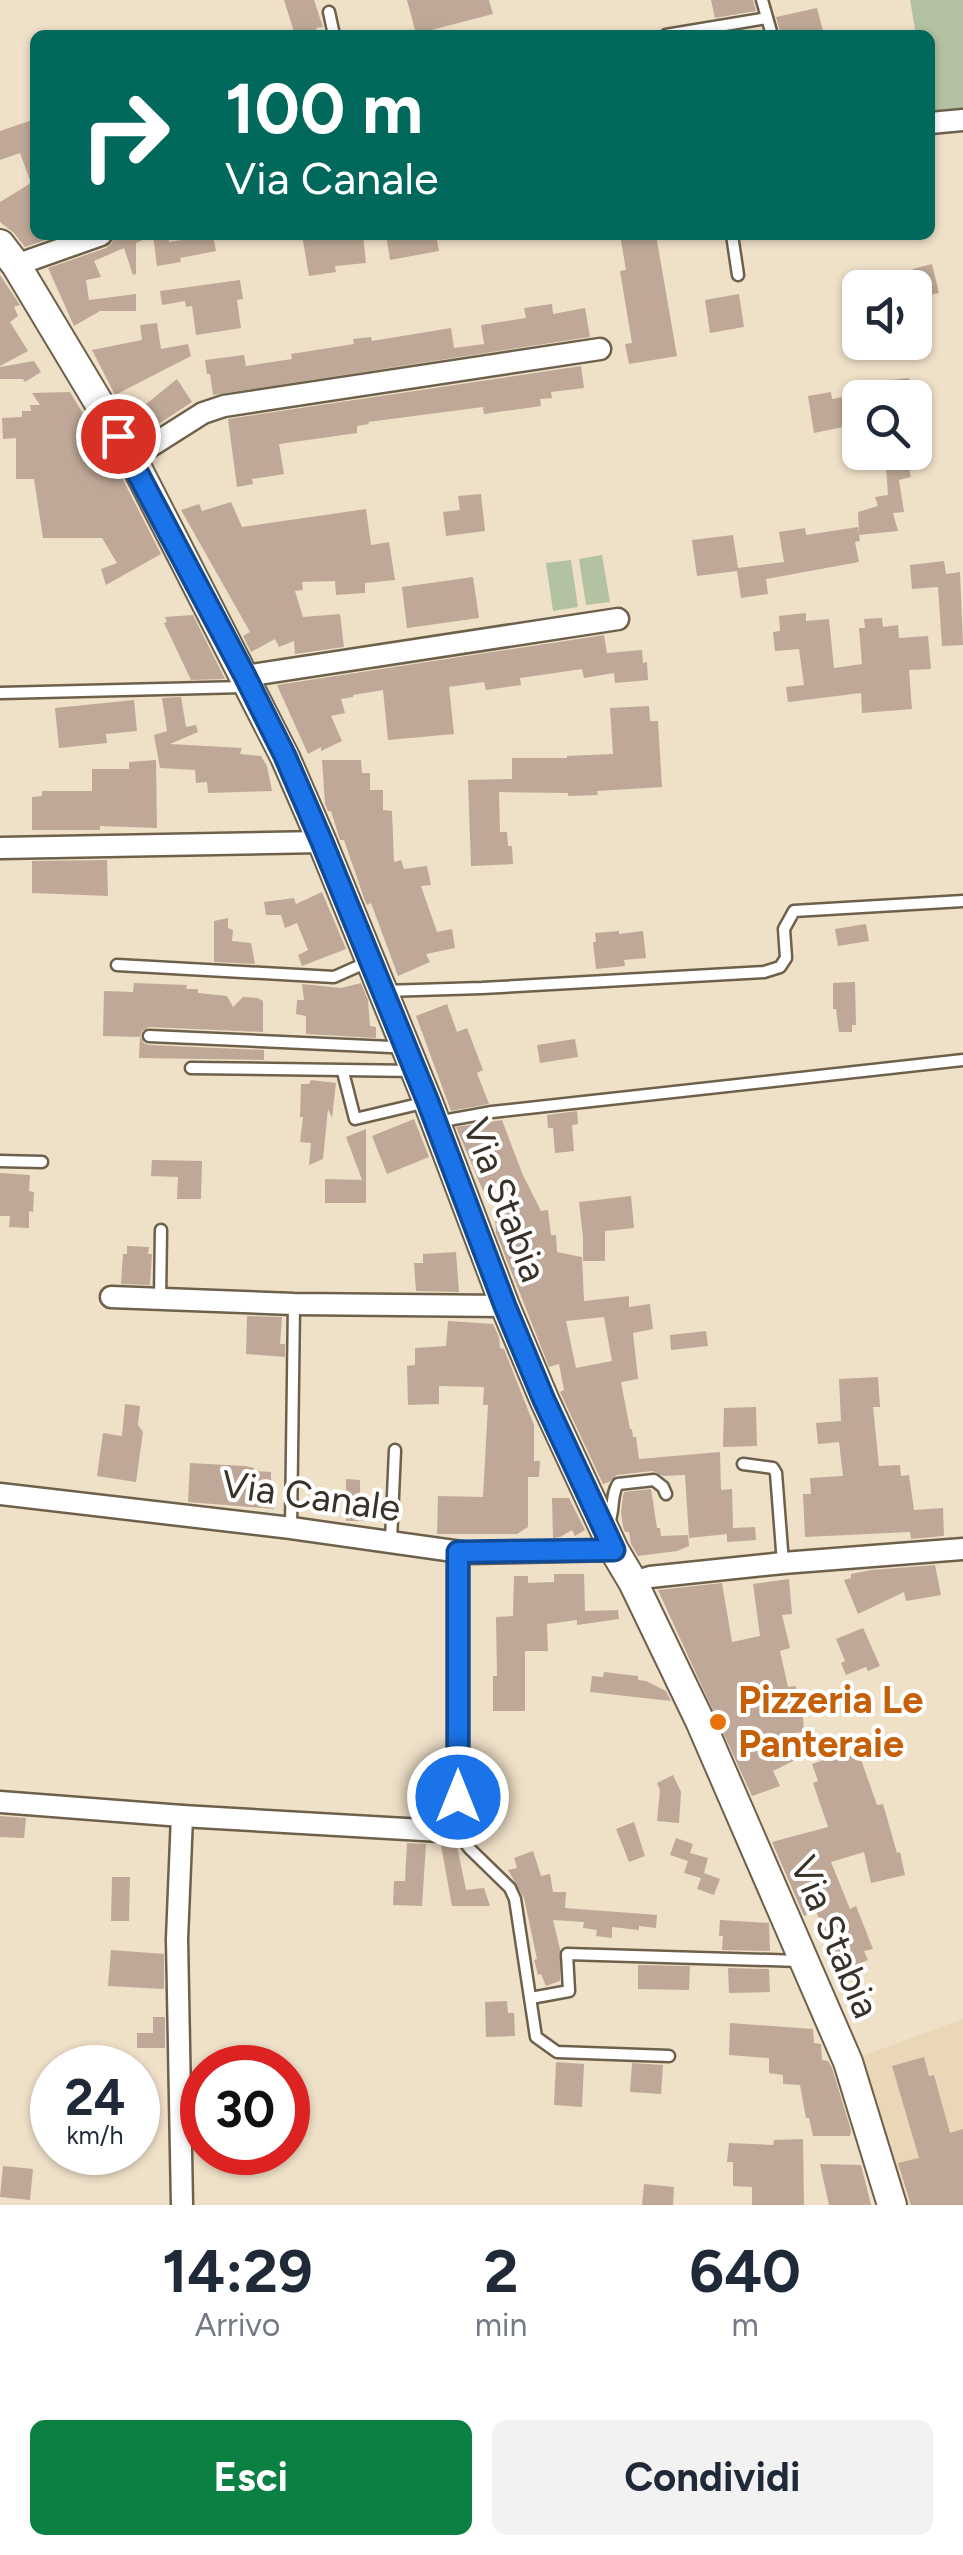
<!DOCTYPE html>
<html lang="it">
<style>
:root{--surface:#fff;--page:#f2f2f3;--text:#1f2937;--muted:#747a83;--accent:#0b8043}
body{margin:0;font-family:Figtree,sans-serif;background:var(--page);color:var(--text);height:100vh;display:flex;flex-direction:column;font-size:38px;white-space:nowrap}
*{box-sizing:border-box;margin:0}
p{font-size:32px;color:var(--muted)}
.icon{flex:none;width:55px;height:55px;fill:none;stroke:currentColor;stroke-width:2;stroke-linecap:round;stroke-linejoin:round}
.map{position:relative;height:2205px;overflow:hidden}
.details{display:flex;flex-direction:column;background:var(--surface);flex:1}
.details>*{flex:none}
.banner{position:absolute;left:30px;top:30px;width:905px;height:210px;border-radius:15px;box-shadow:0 2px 8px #0004;background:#00695c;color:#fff;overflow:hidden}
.fabs{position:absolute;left:842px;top:270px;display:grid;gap:20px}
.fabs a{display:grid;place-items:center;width:90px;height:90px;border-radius:15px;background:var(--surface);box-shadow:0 2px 8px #0004;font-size:50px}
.speed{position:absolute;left:30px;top:2045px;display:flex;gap:20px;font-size:50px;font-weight:700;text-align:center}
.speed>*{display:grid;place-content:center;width:130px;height:130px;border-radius:50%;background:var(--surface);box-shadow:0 2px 8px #0004;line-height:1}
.speed small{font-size:25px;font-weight:400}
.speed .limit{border:15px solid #d22;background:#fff;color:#111}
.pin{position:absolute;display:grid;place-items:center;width:85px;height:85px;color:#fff;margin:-42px;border:5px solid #fff;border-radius:50%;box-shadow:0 2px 10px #0007}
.me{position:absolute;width:110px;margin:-55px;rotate:0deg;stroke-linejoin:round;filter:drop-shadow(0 0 8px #0008)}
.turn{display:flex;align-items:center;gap:35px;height:210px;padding:0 30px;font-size:45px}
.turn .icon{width:130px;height:130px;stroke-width:2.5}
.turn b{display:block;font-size:70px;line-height:85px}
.eta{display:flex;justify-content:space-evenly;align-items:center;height:170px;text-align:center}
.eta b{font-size:60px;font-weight:700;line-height:70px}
.action{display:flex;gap:20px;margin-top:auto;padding:20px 30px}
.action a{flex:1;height:115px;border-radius:15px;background:var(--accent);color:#fff;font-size:40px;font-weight:700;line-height:115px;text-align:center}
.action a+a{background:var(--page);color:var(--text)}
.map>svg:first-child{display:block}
.built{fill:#ead7b8}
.green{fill:#b3c2a2}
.building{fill:#bfa897;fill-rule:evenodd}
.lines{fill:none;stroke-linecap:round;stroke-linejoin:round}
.service-casing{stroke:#6e614c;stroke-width:15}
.minor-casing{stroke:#6e614c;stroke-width:25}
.secondary-casing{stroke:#6e614c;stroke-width:32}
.service{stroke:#fff;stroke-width:10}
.minor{stroke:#fff;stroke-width:20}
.secondary{stroke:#fff;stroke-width:28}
.route-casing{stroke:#114b97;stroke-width:25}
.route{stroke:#1a73e8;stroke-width:18}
.food-dot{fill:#e8710a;stroke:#fff;stroke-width:4}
.labels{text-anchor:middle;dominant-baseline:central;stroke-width:8;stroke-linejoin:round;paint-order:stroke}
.street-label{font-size:38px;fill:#383229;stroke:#fff}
.food-label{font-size:38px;font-weight:bold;fill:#c56008;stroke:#fff;text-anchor:start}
</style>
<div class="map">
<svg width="963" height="2205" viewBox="0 0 963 2205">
<rect width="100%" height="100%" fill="#efe0c8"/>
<polygon class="built" points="963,2019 963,2205 905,2205 857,2058"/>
<g class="green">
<polygon points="910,0 963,0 963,116 930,120 930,35 916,35"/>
<polygon points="602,555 610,602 586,605 579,559"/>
<polygon points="571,560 578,607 553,611 546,563"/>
</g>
<g class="building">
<polygon points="284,0 314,0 323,27 316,28 318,32 295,35"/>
<polygon points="407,0 489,0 493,14 416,34"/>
<polygon points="711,0 753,0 756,11 715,18"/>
<polygon points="817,8 824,35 781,35 776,17"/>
<polygon points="35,119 35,235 60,235 25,247 14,233 0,222 0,202 31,183 20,153 0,160 0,131"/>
<polygon points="114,235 168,235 169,242 213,235 216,251 180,258 181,262 157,266 153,235 136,243 136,274 133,275 124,248 94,261 101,277 86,280 89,300 136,294 136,311 100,311 74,326 48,268 106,248 112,243"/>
<polygon points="302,235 363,235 366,263 335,266 336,272 309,276"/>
<polygon points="386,235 436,235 439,251 390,260"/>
<polygon points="620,235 656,235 677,356 629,364 625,344 632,343 620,271 626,270"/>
<polygon points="932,264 939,293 920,297 913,269"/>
<polygon points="0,275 20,305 14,307 18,316 10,322 28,351 0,366"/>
<polygon points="240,280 243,299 237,300 241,328 196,335 192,306 186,307 185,301 162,305 160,291"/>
<polygon points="739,294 744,327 710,333 705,300"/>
<polygon points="552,304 553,314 585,308 590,337 213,395 210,374 207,374 205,360 244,355 246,366 292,359 291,354 354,344 353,339 371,337 372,341 451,328 454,348 484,344 481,325 526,318 524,308"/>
<polygon points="157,323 161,349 188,344 191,356 115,395 92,350 142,340 140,325"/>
<polygon points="34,361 41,372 25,382 23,379 0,379 0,367"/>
<polygon points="581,366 584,388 551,392 552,398 540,399 541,406 484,414 483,407 368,422 369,424 357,426 357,433 279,444 284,474 252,479 253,484 237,487 228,419"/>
<polygon points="909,378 911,398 880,398 879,381"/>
<polygon points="177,379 192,402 148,431 135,413"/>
<polygon points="70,392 122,478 161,554 106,585 101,569 117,563 102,538 43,538 34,479 16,479 16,438 3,439 2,418 22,417 22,411 31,411 30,405 40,405 32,393"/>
<polygon points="831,392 832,399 853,395 858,424 814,433 808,396"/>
<polygon points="885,452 905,452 911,477 899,480 904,512 893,513 898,531 859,535 860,541 855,542 859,562 766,579 768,594 741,598 737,571 697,576 692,540 733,535 738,568 784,562 779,532 805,528 806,535 858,527 859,534 858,512 878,506 875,497 888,495"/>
<polygon points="481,494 485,531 446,536 443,512 460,510 458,496"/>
<polygon points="231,502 242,527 366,509 371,545 389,542 395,580 365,583 365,593 336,595 335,581 302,582 303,590 295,591 303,617 340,614 344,647 295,654 294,641 279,647 275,639 251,652 243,636 250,632 181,510 199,504 202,511"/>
<polygon points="944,561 946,574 960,572 963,645 942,646 938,587 912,589 910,565"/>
<polygon points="473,577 479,618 407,628 402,587"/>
<polygon points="806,613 806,621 829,619 834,668 862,664 859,628 865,628 864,619 882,618 883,627 898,625 899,638 928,636 931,669 909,670 912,709 862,713 861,693 788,702 786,687 804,685 799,649 775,651 773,632 780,631 779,616"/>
<polygon points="193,615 225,679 191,680 164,623 167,622 165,617"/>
<polygon points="604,635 607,653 642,650 643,663 647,662 648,680 615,683 614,673 584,678 582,669 520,678 521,685 486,690 484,682 449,687 454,734 388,740 383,690 353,695 353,697 341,699 345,713 331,716 342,741 321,751 321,747 308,754 277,685"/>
<polygon points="181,697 186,727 196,725 198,732 170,744 242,748 240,754 261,756 267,766 272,791 208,793 207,782 196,783 195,770 160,768 154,735 167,731 162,698"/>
<polygon points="134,700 137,731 106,734 107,743 59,748 55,708"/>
<polygon points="649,706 650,721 658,721 662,787 597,791 598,795 568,796 568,793 499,792 500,832 507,832 508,846 512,846 513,864 471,866 468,780 512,779 512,758 567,758 567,756 613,754 610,708"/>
<polygon points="156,760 157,828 100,826 100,830 32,830 32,797 42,796 42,791 92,791 92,769 129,769 129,762"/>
<polygon points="322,760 361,760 362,773 370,773 370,790 383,790 383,810 392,811 394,862 401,860 404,869 427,866 431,885 421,886 437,932 452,929 455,948 426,954 430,962 398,976 371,903 367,905 365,901 344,840 340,840 331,811 328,811 325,804"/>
<polygon points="107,860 108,896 32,893 32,861"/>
<polygon points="322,892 346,949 302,966 298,955 308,950 297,923 285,928 281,915 266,915 264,902 294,898 296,904"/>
<polygon points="228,918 228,928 233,930 232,941 251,943 255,964 214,962 214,921"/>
<polygon points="866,924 869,941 838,946 835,929"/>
<polygon points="619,931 619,934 643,931 646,958 624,960 625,966 596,969 593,942 596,942 595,933"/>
<polygon points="855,982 856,1025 852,1025 852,1032 839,1032 836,1009 833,1009 833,983"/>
<polygon points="134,983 187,985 186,989 198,989 198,993 227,996 233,1007 243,997 258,998 263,1001 263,1032 149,1027 142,1031 140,1037 144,1043 149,1045 264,1050 264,1060 139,1058 140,1037 103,1036 104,991 133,992"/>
<polygon points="361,983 368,1000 370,1026 376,1027 376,1038 306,1034 306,1016 296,1014 297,1000 304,1000 302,984 341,988"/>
<polygon points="447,1004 457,1032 467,1028 483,1070 477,1073 489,1104 451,1111 416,1016"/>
<polygon points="575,1039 578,1057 540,1063 537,1045"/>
<polygon points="311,1080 336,1083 332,1118 328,1109 323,1159 309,1165 311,1143 300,1142 303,1117 300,1117 301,1084 309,1084"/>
<polygon points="577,1111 578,1124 572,1125 574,1151 555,1153 553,1128 548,1128 547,1115"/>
<polygon points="414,1119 429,1157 387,1174 372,1136"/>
<path d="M502,1120L522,1173L541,1211L548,1210L551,1235H556L557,1252L582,1257L584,1301L629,1296V1307L650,1304L653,1329L633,1333L638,1379L621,1382L630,1429H632L633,1437H636L639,1459L720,1452L721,1490L732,1489L733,1528L755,1527L756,1540L727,1542V1534L689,1538L685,1475L663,1476L653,1471L617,1475L609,1482L603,1484L560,1392L564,1390L559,1364L549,1367L496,1233L495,1216L504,1215L495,1185L483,1191L456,1127ZM604,1317L612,1361L576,1368L566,1321Z"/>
<polygon points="366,1129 366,1203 325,1203 325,1179 362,1180 346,1137"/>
<polygon points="152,1160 202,1161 201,1199 177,1199 178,1177 151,1176"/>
<polygon points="0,1173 30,1175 29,1191 34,1192 33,1212 29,1211 29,1228 9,1227 10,1216 0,1216"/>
<polygon points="631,1196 634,1228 605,1231 605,1261 583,1261 583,1237 579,1202"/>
<polygon points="127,1246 149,1247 148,1254 152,1254 150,1285 121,1284 123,1254 127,1254"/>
<polygon points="456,1252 459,1292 416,1291 414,1263 423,1263 423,1254"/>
<polygon points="247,1316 282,1317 280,1344 285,1344 285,1357 246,1354"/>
<polygon points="448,1321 493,1324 499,1337 500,1348 504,1349 534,1425 534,1461 540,1461 539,1477 528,1477 528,1527 517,1534 437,1534 438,1496 483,1497 488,1405 483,1405 484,1387 439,1386 439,1404 408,1405 407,1366 415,1365 415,1348 446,1346"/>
<polygon points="706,1331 708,1346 671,1350 670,1335"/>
<polygon points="878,1377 880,1407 873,1407 879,1466 900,1465 901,1476 909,1475 914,1510 943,1508 944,1536 911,1539 910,1532 805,1537 803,1494 811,1494 810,1478 843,1476 839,1442 818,1444 816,1423 841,1421 839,1379"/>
<polygon points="125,1404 140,1406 138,1425 143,1432 136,1482 97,1476 103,1433 122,1436"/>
<polygon points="756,1407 757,1446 723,1447 724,1408"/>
<polygon points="190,1463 245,1466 254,1468 254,1471 271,1472 271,1483 275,1485 274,1509 188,1502"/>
<polygon points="346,1479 360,1480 360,1502 376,1502 376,1521 346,1521"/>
<polygon points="651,1489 657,1528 660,1528 661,1536 688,1535 689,1546 677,1551 638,1556 631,1544 629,1532 625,1532 623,1527 621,1512 623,1496 624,1492"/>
<polygon points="552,1498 569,1498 585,1530 575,1536 572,1530 560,1537 553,1538"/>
<polygon points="935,1565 941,1595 906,1601 904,1592 858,1614 844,1580 851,1578 851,1574 871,1570"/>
<polygon points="554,1574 584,1574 585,1611 618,1610 619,1619 577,1625 577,1620 547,1624 548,1651 525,1651 525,1711 493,1711 493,1676 497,1676 496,1617 513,1616 514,1576 528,1576 528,1583 554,1582"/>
<polygon points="789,1579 792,1614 782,1615 790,1648 780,1651 788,1687 796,1686 798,1717 803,1717 804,1732 784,1734 795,1760 773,1771 780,1786 752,1796 658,1590 722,1583 732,1642 760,1636 753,1584"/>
<polygon points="863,1628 880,1666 868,1671 866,1667 846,1675 841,1663 845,1661 836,1639"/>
<polygon points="604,1672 638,1676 638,1680 646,1681 666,1691 671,1701 590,1692 592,1676 603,1677"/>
<polygon points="859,1754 877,1805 883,1804 897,1853 900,1852 905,1875 871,1883 864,1852 831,1862 850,1909 856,1906 873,1949 864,1951 868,1960 839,1972 816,1911 804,1916 772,1842 828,1827 813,1783 818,1781 812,1764 829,1758 831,1761"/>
<polygon points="673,1775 681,1792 679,1823 657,1821 660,1790 657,1783"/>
<polygon points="0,1816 26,1818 24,1838 0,1837"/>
<polygon points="634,1822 645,1856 629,1862 616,1829"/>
<polygon points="676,1838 693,1844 690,1853 708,1858 704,1873 720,1879 714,1895 697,1889 701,1878 684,1873 688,1861 670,1855"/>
<polygon points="407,1843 426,1844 422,1906 393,1905 394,1881 405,1881"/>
<polygon points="441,1845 457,1846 466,1890 484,1888 490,1906 452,1906"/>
<polygon points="533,1851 541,1876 550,1874 553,1892 566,1892 565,1908 657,1915 656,1928 639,1926 639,1930 612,1927 612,1938 596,1936 597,1930 583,1928 584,1922 553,1920 560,1949 560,1981 546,1986 541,1974 538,1975 534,1960 537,1959 524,1898 508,1870 517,1868 514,1858"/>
<polygon points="112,1877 130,1877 129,1921 111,1921"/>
<polygon points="720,1920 769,1923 770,1951 722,1950 723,1936 719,1936"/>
<polygon points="111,1950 164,1954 164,1989 108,1986"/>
<polygon points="638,1965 690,1966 689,1990 638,1989"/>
<polygon points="728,1968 769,1969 770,1992 729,1993"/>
<polygon points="507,2001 508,2013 514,2013 515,2036 486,2037 485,2002"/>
<polygon points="153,2017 165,2017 165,2048 137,2048 137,2033 153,2033"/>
<polygon points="730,2023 813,2029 814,2043 821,2044 822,2060 828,2061 832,2068 851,2130 850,2136 813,2136 809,2118 806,2118 800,2085 783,2084 783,2075 769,2073 769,2058 729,2055"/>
<polygon points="924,2057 929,2076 934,2075 950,2133 963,2129 963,2205 911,2205 898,2163 919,2158 892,2066"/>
<polygon points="556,2062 584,2064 582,2107 554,2105"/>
<polygon points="632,2063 663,2065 661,2094 630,2092"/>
<polygon points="803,2139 804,2205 752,2205 752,2187 733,2186 733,2162 727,2162 729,2143 773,2145 774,2140"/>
<polygon points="820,2164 861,2165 871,2205 829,2205"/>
<polygon points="3,2166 33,2169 30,2200 0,2197"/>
<polygon points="644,2184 674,2187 673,2205 642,2205"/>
</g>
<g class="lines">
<defs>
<g id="service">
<polyline points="762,0 772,35"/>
<polyline points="329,12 334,35"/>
<polyline points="666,35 767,18"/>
<polyline points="732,235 738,275"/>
<polyline points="0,693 244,687"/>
<polyline points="117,965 334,977 370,961"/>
<polyline points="384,991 482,988 764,972 780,967 786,958 784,929 794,911 963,901"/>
<polyline points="149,1036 391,1047 405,1046"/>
<polyline points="191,1068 415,1071"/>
<polyline points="343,1072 355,1119 427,1102"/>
<polyline points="437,1122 492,1112 963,1060"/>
<polyline points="0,1161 42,1162"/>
<polyline points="160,1299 161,1230"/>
<polyline points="743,1464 773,1468 776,1473 783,1563"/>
<path d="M608,1525C615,1512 610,1496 618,1484L654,1480L663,1487L666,1494"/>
<polyline points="291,1528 294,1304"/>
<polyline points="391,1541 395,1450"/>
<polyline points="458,1833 470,1849 510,1888 515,1899 536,2037 557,2052 669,2056"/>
<polyline points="531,1998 569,1991 567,1954 800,1961"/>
</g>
<g id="minor">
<polyline points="930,123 963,120"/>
<polyline points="16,265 101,235"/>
<polyline points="132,458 203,413 224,406 600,349"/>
<polyline points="245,676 618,619"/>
<polyline points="0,848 322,842"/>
<polyline points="111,1297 294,1304 505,1306"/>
<polyline points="0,1494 291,1528 468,1553 614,1550"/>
<polyline points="633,1582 650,1577 783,1563 963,1549"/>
<polyline points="0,1802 182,1816 458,1832 458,1552"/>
<polyline points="182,2205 177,1939 182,1816"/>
</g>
<polyline id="secondary" points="0,244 16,265 132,458 285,757 322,842 428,1102 505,1306 544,1399 614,1550 633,1582 700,1721 848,2062 892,2205"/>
</defs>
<use href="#service" class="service-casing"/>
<use href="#minor" class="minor-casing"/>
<use href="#secondary" class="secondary-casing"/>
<use href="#service" class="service"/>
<use href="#minor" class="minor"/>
<use href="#secondary" class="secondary"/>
</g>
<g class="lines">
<defs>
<polyline id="route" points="118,436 245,676 285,756 322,842 428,1102 505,1306 544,1400 614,1550 458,1552 458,1797"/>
</defs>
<use href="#route" class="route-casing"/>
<use href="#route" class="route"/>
</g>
<circle class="food-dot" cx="718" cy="1722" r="10"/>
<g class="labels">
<g class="street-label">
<text transform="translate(505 1200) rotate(69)">Via Stabia</text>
<text transform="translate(311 1496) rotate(8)">Via Canale</text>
<text transform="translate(835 1937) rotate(67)">Via Stabia</text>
</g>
<g class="food-label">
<text x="738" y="1700">Pizzeria Le<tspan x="738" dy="44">Panteraie</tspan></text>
</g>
</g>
</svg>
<div class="fabs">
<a><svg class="icon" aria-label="sound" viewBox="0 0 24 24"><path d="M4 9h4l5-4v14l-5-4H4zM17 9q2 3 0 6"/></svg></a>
<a><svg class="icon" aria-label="search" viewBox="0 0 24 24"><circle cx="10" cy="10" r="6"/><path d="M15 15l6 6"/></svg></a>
</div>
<div class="speed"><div>24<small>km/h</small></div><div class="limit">30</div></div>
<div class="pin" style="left:118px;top:436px;background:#d93025"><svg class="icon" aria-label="arrive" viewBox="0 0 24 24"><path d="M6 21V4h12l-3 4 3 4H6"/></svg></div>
<svg class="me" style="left:458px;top:1797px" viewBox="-20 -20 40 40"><circle r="17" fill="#1a73e8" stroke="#fff" stroke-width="3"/><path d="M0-11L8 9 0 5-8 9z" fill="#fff"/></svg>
<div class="banner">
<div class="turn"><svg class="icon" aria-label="right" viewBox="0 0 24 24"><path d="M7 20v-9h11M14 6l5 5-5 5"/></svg><div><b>100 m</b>Via Canale</div></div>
</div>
</div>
<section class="details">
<div class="eta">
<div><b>14:29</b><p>Arrivo</p></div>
<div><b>2</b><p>min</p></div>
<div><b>640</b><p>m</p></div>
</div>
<div class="action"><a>Esci</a><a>Condividi</a></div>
</section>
